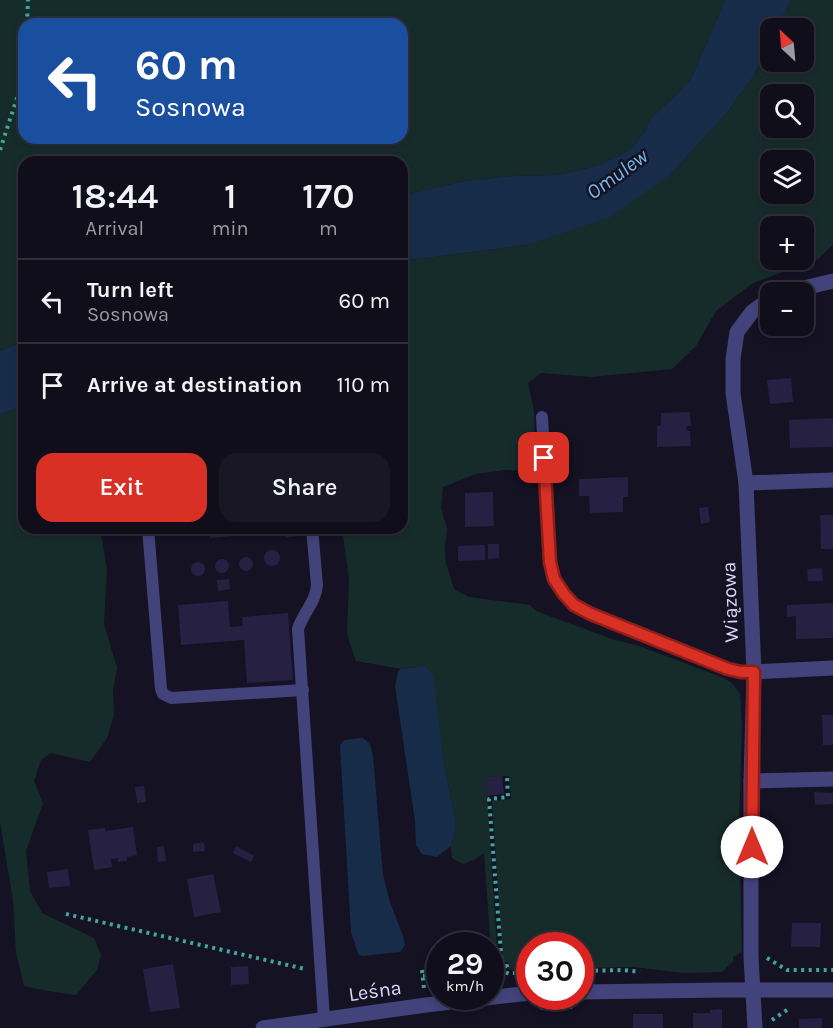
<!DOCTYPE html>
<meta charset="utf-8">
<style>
:root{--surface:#0f0e1a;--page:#181723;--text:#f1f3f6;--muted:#9b9ca2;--line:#2f2e39;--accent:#d93025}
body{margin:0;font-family:Karla,sans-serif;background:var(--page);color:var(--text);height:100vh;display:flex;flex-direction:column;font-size:22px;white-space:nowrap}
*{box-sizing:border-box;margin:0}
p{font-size:20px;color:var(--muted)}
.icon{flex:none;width:33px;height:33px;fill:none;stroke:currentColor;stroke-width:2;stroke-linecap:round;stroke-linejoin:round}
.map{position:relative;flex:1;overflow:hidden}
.details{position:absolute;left:18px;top:156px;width:390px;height:378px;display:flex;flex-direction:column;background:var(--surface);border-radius:18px;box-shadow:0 3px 9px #0003,0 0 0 2px var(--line)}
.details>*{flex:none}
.banner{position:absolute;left:18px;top:18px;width:390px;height:126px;border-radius:18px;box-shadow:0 3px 9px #0003,0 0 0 2px var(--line);background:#1a4fa0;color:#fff;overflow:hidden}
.needle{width:39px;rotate:334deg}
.buttons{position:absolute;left:760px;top:18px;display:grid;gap:12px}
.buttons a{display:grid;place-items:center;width:54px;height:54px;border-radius:12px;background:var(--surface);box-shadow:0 3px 9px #0003,0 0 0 2px var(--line);font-size:30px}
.speed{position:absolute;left:426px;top:932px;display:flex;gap:12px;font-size:30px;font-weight:700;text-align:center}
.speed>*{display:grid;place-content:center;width:78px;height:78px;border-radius:50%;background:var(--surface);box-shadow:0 3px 9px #0003,0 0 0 2px var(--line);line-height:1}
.speed small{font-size:15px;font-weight:400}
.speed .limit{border:9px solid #d22;background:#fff;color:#111}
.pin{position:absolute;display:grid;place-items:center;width:51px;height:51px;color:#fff;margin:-26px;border-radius:12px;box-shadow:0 3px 9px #0006}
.me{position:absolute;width:66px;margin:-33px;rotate:0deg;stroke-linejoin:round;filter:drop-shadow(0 0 4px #0008)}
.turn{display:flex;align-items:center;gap:21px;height:126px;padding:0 18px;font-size:27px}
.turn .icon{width:78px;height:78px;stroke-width:2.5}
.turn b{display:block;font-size:42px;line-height:51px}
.eta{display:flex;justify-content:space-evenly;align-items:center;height:102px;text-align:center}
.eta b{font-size:36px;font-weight:600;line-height:42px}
.cta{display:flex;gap:12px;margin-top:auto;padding:12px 18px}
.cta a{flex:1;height:69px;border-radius:18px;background:var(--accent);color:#fff;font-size:24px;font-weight:600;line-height:69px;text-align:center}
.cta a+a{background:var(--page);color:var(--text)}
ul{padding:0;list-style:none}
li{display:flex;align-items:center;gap:18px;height:84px;padding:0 18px;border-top:2px solid var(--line)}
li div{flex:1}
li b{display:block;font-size:22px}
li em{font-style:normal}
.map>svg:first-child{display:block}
.green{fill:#162c2b;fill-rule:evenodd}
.water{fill:#172c48}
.building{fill:#262042}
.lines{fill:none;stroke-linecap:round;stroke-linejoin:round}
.path{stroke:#40a79d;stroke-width:4;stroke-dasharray:3 4.5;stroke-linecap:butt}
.lane{stroke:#43437c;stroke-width:12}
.street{stroke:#43437c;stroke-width:15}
.route-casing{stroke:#8d1f18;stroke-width:15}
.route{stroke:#d93025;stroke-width:10}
.labels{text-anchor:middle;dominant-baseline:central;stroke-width:5;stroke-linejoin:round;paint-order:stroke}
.street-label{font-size:20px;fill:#dcd9fa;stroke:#141223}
.water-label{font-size:21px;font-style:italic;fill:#75b9ec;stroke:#141223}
</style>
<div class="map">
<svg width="833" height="1028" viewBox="0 0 833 1028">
<rect width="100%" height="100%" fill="#141223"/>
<g class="green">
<path d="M0,0H725L691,79L674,97L652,117L645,131L630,150L597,166L557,175L513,176L465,181L402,195V162H24V341L0,351ZM24,24H402V138H24Z"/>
<path d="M791,0H833V245L818,259L753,283L716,311L696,346L672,369L592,377L541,373L528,383L534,411L535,449L527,471L504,470L476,474L443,487L441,508L447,528L445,548L446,563L454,589L469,597L530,605L536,611L612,639L639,646L724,678L733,684L740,694L742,725L739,832L742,952L733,957V961L722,972L683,973L634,967L581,968L580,945H530L529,969L509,970L508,962H503L492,801L511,799L509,776L486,777L498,964H492L484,853L474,860L463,864L452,858L451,846L454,836L456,823L443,758L415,667L401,669L356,661L347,634L349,580L342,528H402V261L526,245L671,174L726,114L753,77L771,40V62H804V28H777ZM771,94H804V128H771ZM771,160H804V194H771ZM771,226H804V260H771Z"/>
<polygon points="24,406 24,528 100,528 107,570 104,624 117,668 113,691 114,715 107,738 90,762 51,753 41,760 34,781 43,803 26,851 30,891 42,913 94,938 101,955 97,970 76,995 48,991 24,986 16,953 13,900 0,822 0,414"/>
</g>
<g class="water">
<polygon points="725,0 791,0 777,28 771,28 771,40 753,77 726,114 671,174 610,217 526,245 402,261 402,195 465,181 513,176 557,175 597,166 630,150 645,131 652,117 674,97 691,79"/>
<polygon points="24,341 24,406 0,414 0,351"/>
<polygon points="425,666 433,675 443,758 456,823 454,836 451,846 437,857 422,854 416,845 415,821 395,686 398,672 401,669"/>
<path d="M362,738C371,742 371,748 373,756L383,875L390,902L403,936L405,945L400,952L362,956L358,954L351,932L340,745L344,740Z"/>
</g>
<g class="building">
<polygon points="791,378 793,402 770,404 767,380"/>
<polygon points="690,412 691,426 686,426 687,431 690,431 691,446 657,447 657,426 661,426 661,413"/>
<polygon points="833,418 833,447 790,448 789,420"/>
<polygon points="628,477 628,497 623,497 623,512 590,513 589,496 579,496 579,479"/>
<polygon points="493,492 494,526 465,527 465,493"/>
<polygon points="708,507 710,522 701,524 699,508"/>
<polygon points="820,515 833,515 833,549 821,549"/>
<polygon points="209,528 231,528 232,536 210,538"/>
<polygon points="285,528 299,528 299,536 286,537"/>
<polygon points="488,544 499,544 499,558 488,559"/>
<polygon points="485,545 485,560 458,561 458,546"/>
<circle cx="272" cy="558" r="8"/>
<circle cx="246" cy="564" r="7"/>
<circle cx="222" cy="566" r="7"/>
<circle cx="198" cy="569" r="7"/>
<polygon points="822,568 823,581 808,581 807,569"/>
<polygon points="229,579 230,589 218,591 217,580"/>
<polygon points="228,601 230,627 243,626 242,617 288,613 293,680 247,683 244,640 181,645 178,605"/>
<polygon points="833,603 833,638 796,639 796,616 787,617 787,605"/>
<polygon points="822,715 833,715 833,745 823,745"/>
<polygon points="502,776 504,794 487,796 485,777"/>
<polygon points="144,786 146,802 137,803 135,787"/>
<polygon points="814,792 833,793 833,804 815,805"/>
<polygon points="133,827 137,855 127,857 127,861 118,862 118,858 111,859 112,867 94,870 88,830 105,828 105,831"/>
<polygon points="204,842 205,851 193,852 193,844"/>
<polygon points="164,846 166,861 158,862 157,847"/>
<polygon points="236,846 254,856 251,862 233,853"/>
<polygon points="68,869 70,886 49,888 47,872"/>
<polygon points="213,874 221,912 194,917 187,879"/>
<polygon points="792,923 821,923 820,947 791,947"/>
<polygon points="173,964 180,1008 150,1012 143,969"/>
<polygon points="248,966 249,984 231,985 231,967"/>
<polygon points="722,1009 722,1028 693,1028 693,1013 710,1013 710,1010"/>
<rect x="633" y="1014" width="30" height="14"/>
<polygon points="822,1018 822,1028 799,1028 799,1019"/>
</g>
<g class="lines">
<g class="path">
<polyline points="27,24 28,0"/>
<polyline points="0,150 19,92 24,69"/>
<polyline points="66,914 305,969"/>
<polyline points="767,958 787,970 833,970"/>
<polyline points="502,966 489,799 508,797 507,777"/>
<polyline points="490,968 507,966 507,973 530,973"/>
<polyline points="422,970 424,989"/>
<polyline points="580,971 623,970 640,972"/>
<polyline points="423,976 440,974"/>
<polyline points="541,1008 572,1007"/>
<polyline points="772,1020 790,1008"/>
</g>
<g class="lane">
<path d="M542,417L550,562C556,590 566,601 591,614L728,669L741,672H754"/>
<polyline points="148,528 161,689 163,694 171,698 303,690"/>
<path d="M312,528L317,585C316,602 303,613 298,629L324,1019"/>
</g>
<g class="street">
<polyline points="787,292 833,281"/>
<polyline points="746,483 833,480"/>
<polyline points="754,672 833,668"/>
<polyline points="751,781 833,779"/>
<polyline points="580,992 725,990 833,990"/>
<polyline points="263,1028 426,1005 530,993"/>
<polyline points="755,1028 751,957 751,781 754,672 746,483 733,393 733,359 737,332 752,312 771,298"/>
</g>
</g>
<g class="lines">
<defs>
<polyline id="route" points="544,458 550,562 554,579 564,594 574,605 591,614 728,669 741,672 754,672 752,847"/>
</defs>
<use href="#route" class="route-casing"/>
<use href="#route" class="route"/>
</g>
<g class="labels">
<g class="street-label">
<text transform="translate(730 602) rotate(-92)">Wiązowa</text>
<text transform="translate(375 991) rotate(-8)">Leśna</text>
</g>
<g class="water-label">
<text transform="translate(617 174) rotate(-36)">Omulew</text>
</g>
</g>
</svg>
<div class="buttons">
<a><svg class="needle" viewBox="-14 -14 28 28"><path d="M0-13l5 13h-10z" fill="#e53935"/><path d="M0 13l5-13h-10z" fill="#9b9ca2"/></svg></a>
<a><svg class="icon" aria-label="search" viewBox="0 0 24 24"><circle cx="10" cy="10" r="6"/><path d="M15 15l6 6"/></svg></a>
<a><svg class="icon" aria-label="layers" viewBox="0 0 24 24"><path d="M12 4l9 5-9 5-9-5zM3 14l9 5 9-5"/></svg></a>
<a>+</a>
<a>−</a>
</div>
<div class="speed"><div>29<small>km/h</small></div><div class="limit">30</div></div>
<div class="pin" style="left:544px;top:458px;background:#d93025"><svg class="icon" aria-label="arrive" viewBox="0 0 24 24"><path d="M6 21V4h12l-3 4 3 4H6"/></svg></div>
<svg class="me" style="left:752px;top:847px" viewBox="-20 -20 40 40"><circle r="19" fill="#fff"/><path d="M0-13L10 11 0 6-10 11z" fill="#d93025"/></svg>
<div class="banner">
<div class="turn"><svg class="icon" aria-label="left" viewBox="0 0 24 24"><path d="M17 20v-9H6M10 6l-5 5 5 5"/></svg><div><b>60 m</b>Sosnowa</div></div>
</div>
<section class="details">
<div class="eta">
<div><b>18:44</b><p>Arrival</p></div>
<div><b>1</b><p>min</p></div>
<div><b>170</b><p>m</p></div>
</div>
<ul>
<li><svg class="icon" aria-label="left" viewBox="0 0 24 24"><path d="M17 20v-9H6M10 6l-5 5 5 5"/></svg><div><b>Turn left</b><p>Sosnowa</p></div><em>60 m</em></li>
<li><svg class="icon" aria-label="arrive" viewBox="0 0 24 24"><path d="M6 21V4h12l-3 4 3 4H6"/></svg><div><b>Arrive at destination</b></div><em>110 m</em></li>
</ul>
<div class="cta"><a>Exit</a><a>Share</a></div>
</section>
</div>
